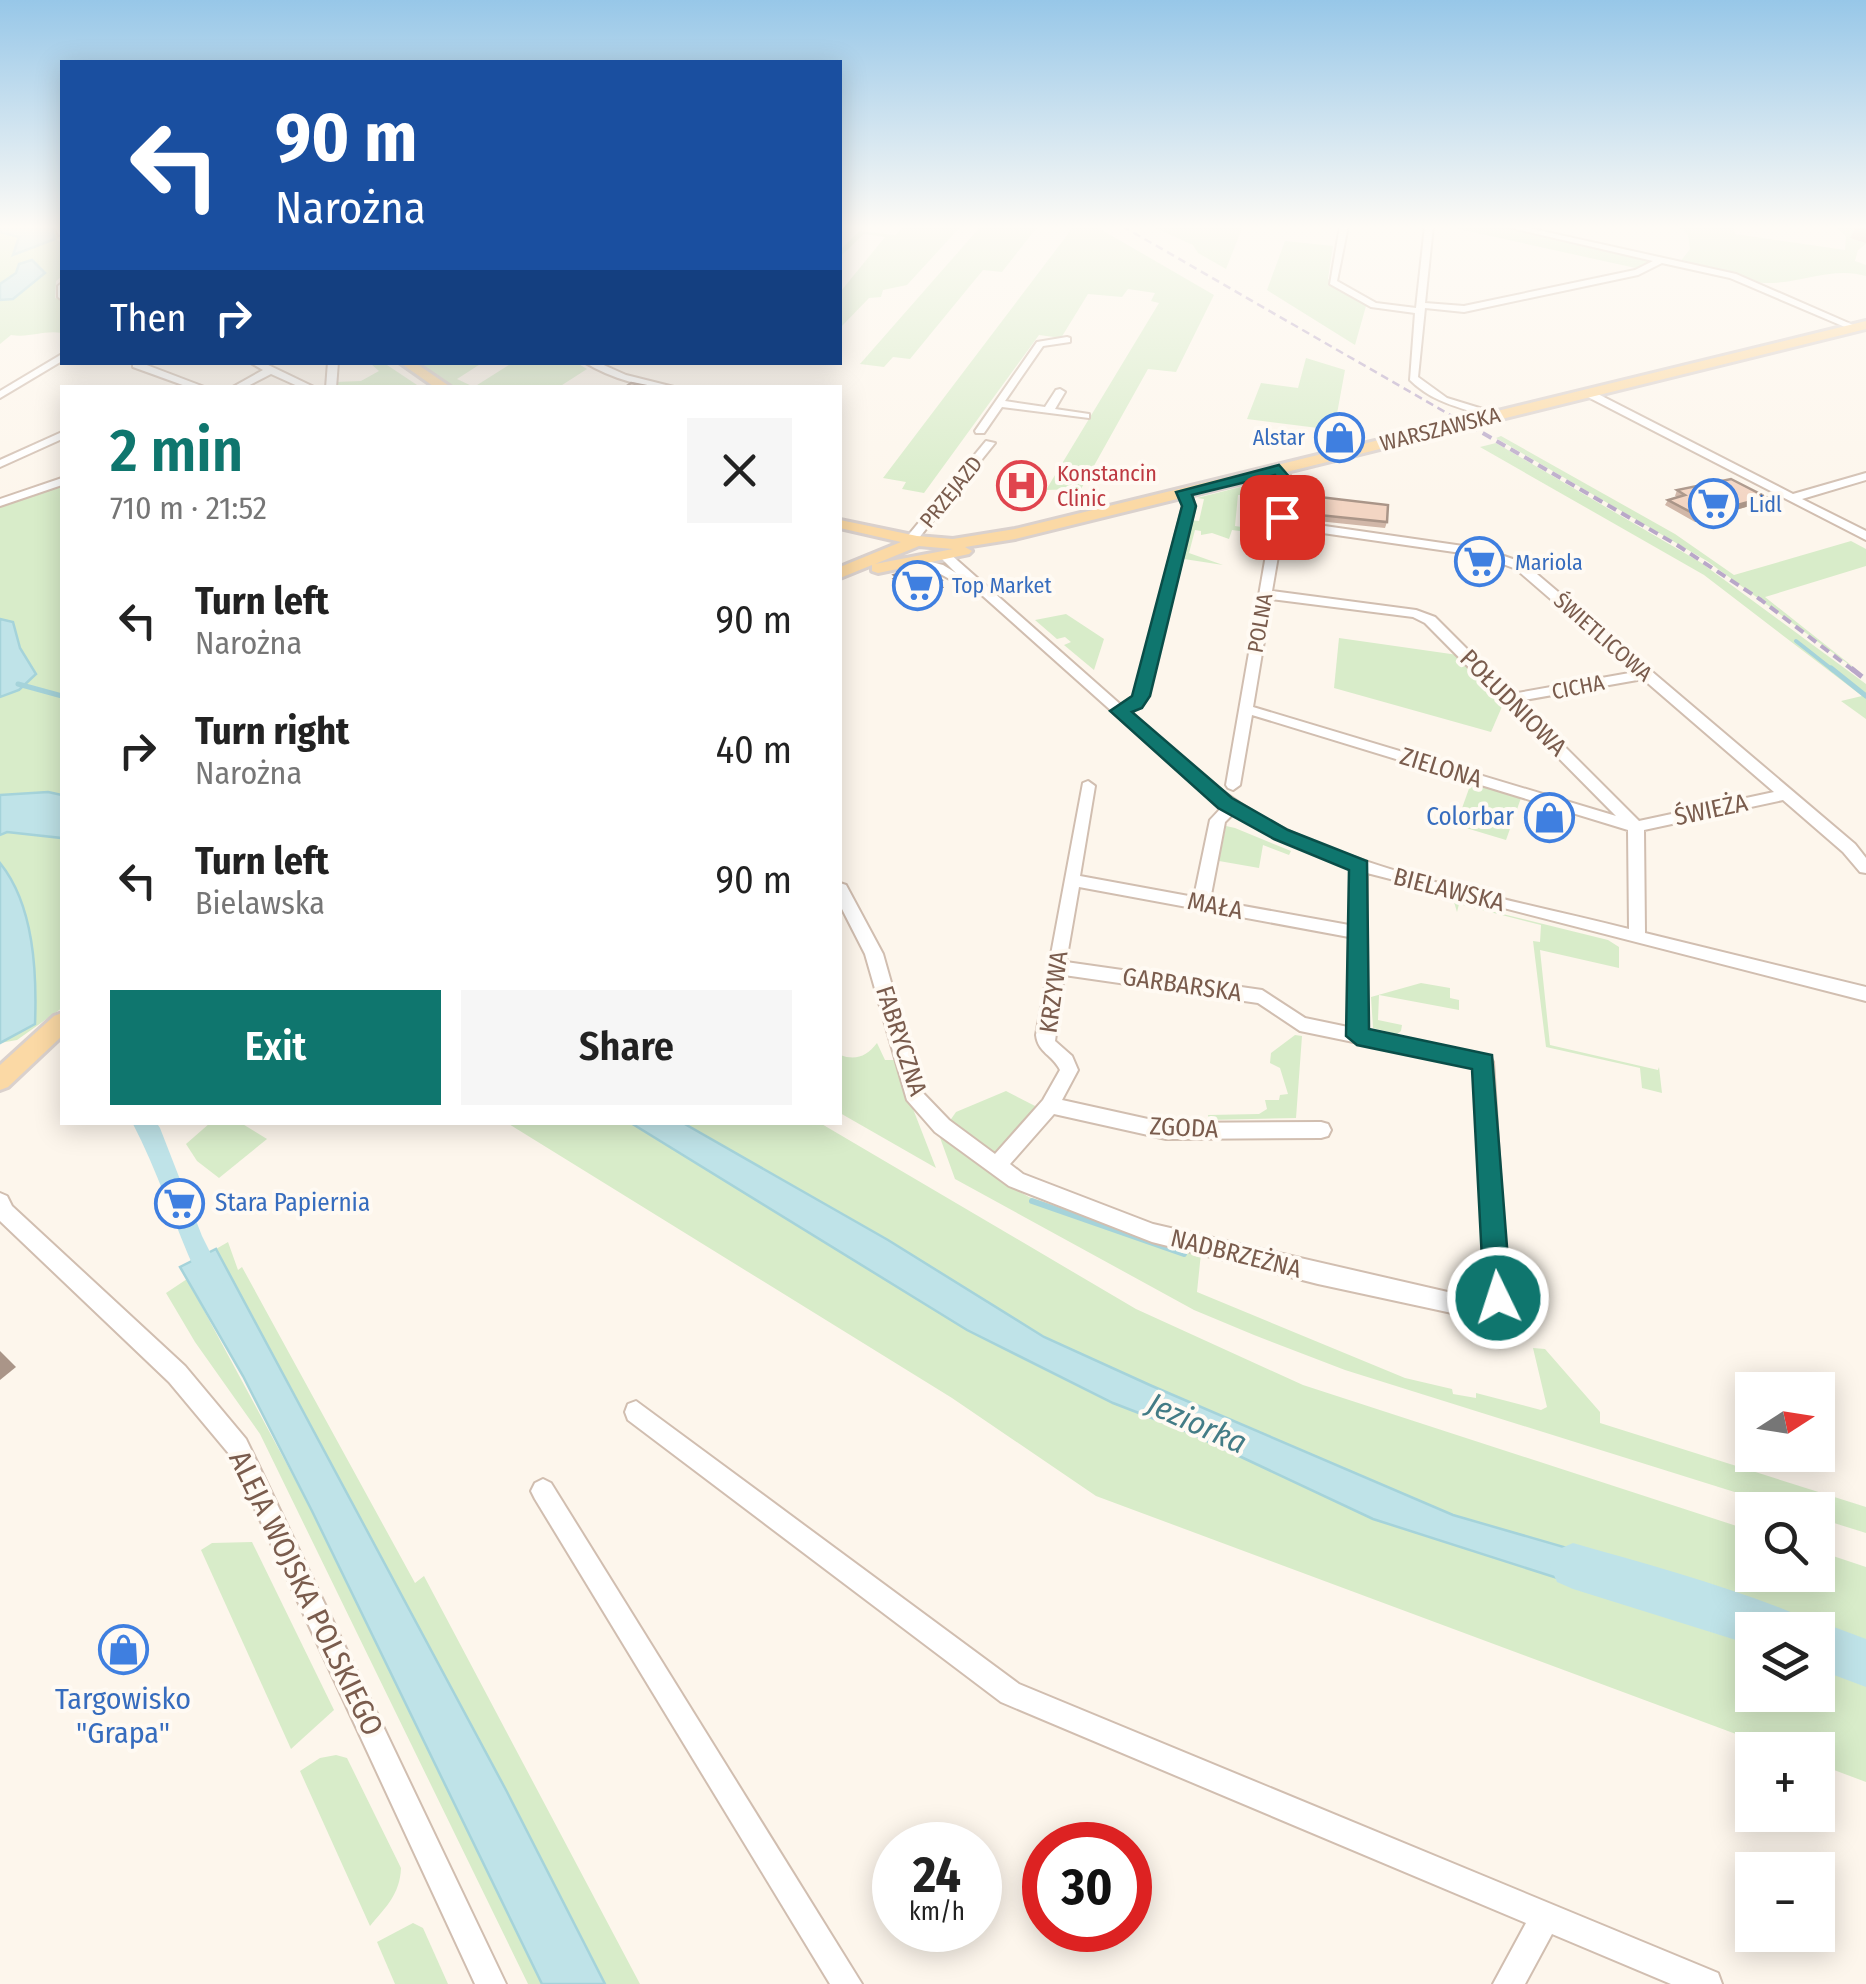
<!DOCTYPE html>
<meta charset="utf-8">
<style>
:root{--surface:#fff;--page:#f6f6f6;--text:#222;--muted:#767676;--accent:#0f766e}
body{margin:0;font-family:"Fira Sans Condensed",sans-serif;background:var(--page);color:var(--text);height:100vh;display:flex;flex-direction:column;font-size:38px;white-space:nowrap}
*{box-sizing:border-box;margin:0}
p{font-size:32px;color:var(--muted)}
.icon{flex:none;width:55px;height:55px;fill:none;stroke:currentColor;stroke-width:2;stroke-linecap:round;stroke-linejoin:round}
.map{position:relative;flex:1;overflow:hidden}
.sheet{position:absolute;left:60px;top:385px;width:782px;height:740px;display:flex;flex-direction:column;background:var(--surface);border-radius:0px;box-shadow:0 5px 25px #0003}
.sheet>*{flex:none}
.top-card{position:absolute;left:60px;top:60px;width:782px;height:305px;border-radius:0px;box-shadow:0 5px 25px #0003;background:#1a4fa0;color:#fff;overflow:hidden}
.needle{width:65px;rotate:78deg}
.buttons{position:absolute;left:1735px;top:1372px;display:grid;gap:20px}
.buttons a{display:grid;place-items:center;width:100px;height:100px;border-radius:0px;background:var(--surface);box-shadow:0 5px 25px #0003;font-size:50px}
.speed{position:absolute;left:872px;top:1822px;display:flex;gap:20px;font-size:50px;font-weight:700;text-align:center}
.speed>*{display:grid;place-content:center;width:130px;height:130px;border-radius:50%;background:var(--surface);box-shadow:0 5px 25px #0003;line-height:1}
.speed small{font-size:25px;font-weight:400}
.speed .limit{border:15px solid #d22;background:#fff;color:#111}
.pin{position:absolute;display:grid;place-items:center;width:85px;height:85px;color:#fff;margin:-42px;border-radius:20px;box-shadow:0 5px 15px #0006}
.me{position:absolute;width:110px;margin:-55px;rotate:356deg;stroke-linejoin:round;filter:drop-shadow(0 0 8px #0008)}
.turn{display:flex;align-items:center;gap:35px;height:210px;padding:0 50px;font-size:45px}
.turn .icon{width:130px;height:130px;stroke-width:2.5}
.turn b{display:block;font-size:70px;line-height:85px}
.then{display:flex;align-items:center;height:95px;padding:0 50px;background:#0003;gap:20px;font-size:38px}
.round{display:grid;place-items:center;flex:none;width:105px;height:105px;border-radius:0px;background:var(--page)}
.summary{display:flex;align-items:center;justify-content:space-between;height:170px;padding:0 50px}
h1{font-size:60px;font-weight:600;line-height:75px;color:var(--accent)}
.cta{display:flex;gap:20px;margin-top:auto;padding:20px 50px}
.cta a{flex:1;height:115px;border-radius:0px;background:var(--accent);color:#fff;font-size:40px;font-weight:600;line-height:115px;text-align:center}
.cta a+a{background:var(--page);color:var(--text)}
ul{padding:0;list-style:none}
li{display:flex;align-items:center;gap:30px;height:130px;padding:0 50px}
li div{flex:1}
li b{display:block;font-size:38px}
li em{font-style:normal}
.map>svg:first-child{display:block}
.green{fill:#d8ecc9;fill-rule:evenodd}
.water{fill:#bfe3e8;stroke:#a5d3da;stroke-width:2.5}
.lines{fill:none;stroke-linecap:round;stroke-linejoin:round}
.stream-far2{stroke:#a5d3da;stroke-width:4}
.stream-far1{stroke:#a5d3da;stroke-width:5}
.stream{stroke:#a5d3da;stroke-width:6}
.canal{fill:#bfe3e8;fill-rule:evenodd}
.river{fill:#bfe3e8;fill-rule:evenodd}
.minor-casing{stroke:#d1beb0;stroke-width:4}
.major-casing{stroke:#dad1cd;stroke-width:6}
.minor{fill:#fff;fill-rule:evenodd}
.major{fill:#fbd9a5;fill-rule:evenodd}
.rail-far2{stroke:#b9a8c9;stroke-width:2.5;stroke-dasharray:8 5;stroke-linecap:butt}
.rail-far1{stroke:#b9a8c9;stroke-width:4;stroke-dasharray:10 6;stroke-linecap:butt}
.rail{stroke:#b9a8c9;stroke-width:5;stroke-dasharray:14 9;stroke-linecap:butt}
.wall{fill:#d1b7a8}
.shaded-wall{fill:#aa9588}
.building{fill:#f3d5c3;stroke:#aa9588;stroke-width:2.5}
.route{fill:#0f766e;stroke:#0a4d48;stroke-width:2.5}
.labels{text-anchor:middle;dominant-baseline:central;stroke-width:8;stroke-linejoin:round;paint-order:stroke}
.far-street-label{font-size:22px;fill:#7a5c4d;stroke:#fffaf3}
.far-shop-label{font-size:22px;fill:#366cbe;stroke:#fffaf3;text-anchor:start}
.far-health-label{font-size:22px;fill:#be3a42;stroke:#fffaf3;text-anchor:start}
.street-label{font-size:25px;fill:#7a5c4d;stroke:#fffaf3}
.shop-label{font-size:25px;fill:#366cbe;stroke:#fffaf3;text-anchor:end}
.near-street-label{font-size:30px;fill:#7a5c4d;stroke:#fffaf3}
.near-shop-label{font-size:30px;fill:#366cbe;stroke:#fffaf3}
.near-water-label{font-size:32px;font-style:italic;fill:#437c86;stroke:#fffaf3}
</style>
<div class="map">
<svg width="1866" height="1984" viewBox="0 0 1866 1984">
<rect width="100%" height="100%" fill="#fdf6ec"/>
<g class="green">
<path d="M0,226H57L60,236L57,240L62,243V276L56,281L55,298L62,300V333C43,330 31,338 11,335L0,344Z"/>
<polygon points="906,226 961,226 907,285 883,290 881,297 869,298 840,328 841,291 885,237 864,234 842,255 840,250 859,231 895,235"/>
<polygon points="981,226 1038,226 1002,272 983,270 910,359 893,357 884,367 860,364"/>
<polygon points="1074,226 1095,226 1214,295 1176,372 1148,369 1081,489 1046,490 1159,303 1151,301 1155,293 1128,289 1122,297 1088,294 1061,338 1039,335 924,493 902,489 906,482 883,478"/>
<polygon points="1151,226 1243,226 1226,269 1198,253 1193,245"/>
<polygon points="1445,226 1503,226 1650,259 1640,269"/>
<path d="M1678,226H1733L1735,234L1845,250L1846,236L1836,228L1817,226H1866V244L1858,250L1855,261L1866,265V276C1832,266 1800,284 1765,283C1747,282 1701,267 1680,262L1690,249L1688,235Z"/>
<polygon points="1285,241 1333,246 1328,279 1366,306 1355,345 1267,290"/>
<polygon points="1306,358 1345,370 1334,430 1247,419 1261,383 1298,388"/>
<polygon points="360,363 384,363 420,387 338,387 336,382 361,381 379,371 371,364"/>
<polygon points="413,363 482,363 457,379 474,387 512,363 577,363 587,369 559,387 456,388"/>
<polygon points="1501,436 1675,534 1734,575 1851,541 1866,549 1866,566 1765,597 1866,677 1707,561 1496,438"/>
<polygon points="1496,443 1700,562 1866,684 1866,719 1841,701 1862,696 1704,575 1480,447"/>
<polygon points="1252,484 1254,495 1238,495 1235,526 1268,531 1266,542 1255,541 1255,533 1232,530 1229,539 1212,533 1201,535 1201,531 1195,530 1189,553 1223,565 1184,559 1191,528 1189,520 1199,521 1204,499 1197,498"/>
<polygon points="62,485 62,1008 17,1040 0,1043 0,505"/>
<polygon points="1066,614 1104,639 1094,670 1064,645 1071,642 1065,637 1057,639 1035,620"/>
<polygon points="1339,638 1458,655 1504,702 1491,732 1334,688"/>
<polygon points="1471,783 1521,798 1506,840 1456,825"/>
<polygon points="1226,826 1235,828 1291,851 1289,855 1263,845 1259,868 1219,861"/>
<polygon points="1454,902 1608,940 1619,947 1619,968 1540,950 1550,1045 1658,1070 1659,1067 1662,1093 1642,1088 1640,1068 1546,1047 1533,941 1540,942 1541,925 1459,904 1457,912"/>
<polygon points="1421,983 1450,988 1450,998 1459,1000 1459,1010 1379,995 1378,1020 1402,1025 1401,1031 1397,1034 1373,1028 1371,997"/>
<polygon points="1295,1035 1302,1036 1296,1118 1209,1120 1208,1115 1259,1114 1267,1109 1265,1100 1279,1100 1280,1095 1288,1094 1280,1068 1270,1063 1271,1053"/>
<path d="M877,1043L885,1060H894L936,1168L840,1113V1055C856,1061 867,1056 877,1043Z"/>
<polygon points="1006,1091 1039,1108 1000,1151 989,1152 949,1122 956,1112"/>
<polygon points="210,1123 241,1123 267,1139 219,1178 197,1161 186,1144"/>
<path d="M507,1123H820L1136,1309L1303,1385L1752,1531V1575H1818V1551L1866,1567V1782L1818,1764V1750H1779L1096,1496L952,1398ZM1752,1630H1818V1695H1752Z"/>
<polygon points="938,1132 999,1180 1029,1197 1201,1253 1197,1292 1405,1378 1452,1389 1453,1394 1476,1398 1476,1393 1541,1410 1547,1407 1533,1348 1545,1349 1600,1412 1600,1423 1866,1507 1866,1533 1818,1518 1818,1510 1792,1510 1345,1370 1254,1335 1194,1310 955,1179"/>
<polygon points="228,1242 238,1270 242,1267 415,1583 424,1576 640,1984 605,1984 506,1790 216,1249"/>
<polygon points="187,1279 312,1511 542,1984 528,1984 260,1434 195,1342 166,1293"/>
<polygon points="252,1542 334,1710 291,1749 201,1550 212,1543"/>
<path d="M336,1755L347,1758L401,1868C400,1894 386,1907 370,1926L300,1771L320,1758Z"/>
<polygon points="413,1923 423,1928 448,1984 395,1984 377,1942"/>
</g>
<g class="water">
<polygon points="0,226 51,226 55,239 13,255 19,237 0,232"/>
<polygon points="32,260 45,273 13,299 0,300 0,284 16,273 19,264"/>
<polygon points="0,619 13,622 20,648 36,674 19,690 0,697"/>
<polygon points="48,792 62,795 62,838 7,832 0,835 0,795"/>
<path d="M0,863C34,905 37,972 35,1024L0,1043Z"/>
<polygon points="631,1123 683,1123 888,1240 1044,1337 1152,1386 1453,1515 1605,1559 1626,1600 1373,1519 1188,1432 1113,1403 967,1330"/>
<polygon points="216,1249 506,1790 605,1984 542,1984 312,1511 243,1376 180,1267"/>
</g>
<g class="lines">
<polyline class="stream-far2" points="1796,641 1834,671"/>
<g class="stream-far1">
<polyline points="1831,668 1866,696"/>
<polyline points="18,684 62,696"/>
</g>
<polyline class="stream" points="1032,1201 1184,1254"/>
<path class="canal" d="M132,1122H156L160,1128L202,1236L224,1280L221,1288L212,1291L203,1288C177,1234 160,1175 132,1122Z"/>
<g class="river">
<path d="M1573,1543C1647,1564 1721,1584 1793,1613L1800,1630H1752V1645L1573,1589L1557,1582L1550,1566L1557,1550Z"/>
<polygon points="1818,1621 1866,1639 1866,1687 1818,1669 1818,1630 1800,1630"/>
</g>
<defs>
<g id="minor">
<polygon points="54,226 62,226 62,235 59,235"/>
<path d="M1340,226H1348L1337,281L1376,303L1416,308L1425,226H1433L1425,303L1464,306L1635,270L1653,261L1503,226H1519L1736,274L1860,328L1852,330L1730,278L1662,263L1638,275L1464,312L1425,308L1418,377L1447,398L1499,414V418L1495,419C1464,408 1434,404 1410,380L1415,313L1371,307L1330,284Z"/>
<polygon points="62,283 62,300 58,297 58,286"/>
<polygon points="1067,337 1070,338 1070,342 1043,346 1005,401 1045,407 1056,390 1060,389 1065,392 1055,409 1089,414 1089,418 1002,407 984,433 976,433 975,431 1037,342"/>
<polygon points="62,354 62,361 0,398 0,391"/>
<polygon points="133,362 145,362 144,364 207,388 191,388 133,367"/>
<polygon points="249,362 262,362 316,388 302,388 271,374 244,388 231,388 263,370"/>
<polygon points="328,362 338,362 336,388 326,388"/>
<path d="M584,362H597L626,375L678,388C645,388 612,379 584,362Z"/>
<polygon points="1584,391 1592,391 1793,494 1866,473 1866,480 1802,499 1866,531 1866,540 1584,395"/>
<polygon points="62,432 62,439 0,467 0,460"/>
<polygon points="986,441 995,443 914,544 906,544 906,538"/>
<path d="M1275,467H1283L1293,479L1288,514L1290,521L1484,549L1524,563L1855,844L1866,858V873L1860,872L1843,852L1783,800L1644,830L1645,933L1866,987V1001L1367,873L1366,1031L1484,1055L1490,1057L1493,1062L1508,1298L1505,1305L1487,1315L1452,1313L1318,1284L1152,1242L1009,1186L935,1132L907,1100L865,954L840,905V883L846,885L883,954L922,1092L949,1120L995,1154L1043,1100L1060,1070C1053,1055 1038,1053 1036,1035L1083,783L1088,781L1095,786L1080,876L1194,897L1210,820L1224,805L1200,790L965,580L955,582L935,571L909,562L915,558L943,565L956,573L939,556L949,553L1121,705L1134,696L1183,506L1178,492L1184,489L1190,492L1195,506L1148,696L1140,707L1129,712C1178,756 1228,803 1289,831C1395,880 1515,900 1629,929L1628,830L1252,715L1240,785L1233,790L1228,788L1226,785L1270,532L1279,523L1276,514L1281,479L1274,469ZM1288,528L1482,556L1516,569L1635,672L1512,694L1435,617L1416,610L1272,591L1282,533ZM1271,599L1413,617L1425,623L1616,816L1253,707ZM1643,679L1774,792L1639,821L1519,701ZM1235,812L1276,838L1352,867L1349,925L1210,900L1225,822ZM1079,887L1349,937L1348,1027L1305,1018L1262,990L1066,962ZM1064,975L1258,1003L1300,1031L1475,1067L1486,1293H1452L1153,1224L1023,1174L1010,1164L1054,1114L1166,1139L1321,1138L1328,1136L1331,1130L1328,1124L1321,1122L1166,1123L1062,1100L1078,1070L1072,1056L1055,1041Z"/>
<polygon points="62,478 62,485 0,506 0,499"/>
<polygon points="0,1193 7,1196 12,1206 185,1366 246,1439 506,1984 475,1984 230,1455 169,1382 0,1221"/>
<polygon points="636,1401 1019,1684 1718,1973 1722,1984 1671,1984 1552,1934 1525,1984 1493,1984 1526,1923 1001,1702 628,1420 625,1412 628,1404"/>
<polygon points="543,1479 551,1483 862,1984 830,1984 535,1499 531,1491 535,1483"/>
</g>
<g id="major">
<path d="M1866,321V329L1015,539L965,547L972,551L969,554L878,573L872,571V565L840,578V567L901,542L840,528V520L917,536L953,539L1015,529ZM919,546L953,549L875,564Z"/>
<polygon points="399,362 414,362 452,388 436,388"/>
<polygon points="62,1013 62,1036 8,1087 0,1090 0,1065 54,1016"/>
</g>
</defs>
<use href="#minor" class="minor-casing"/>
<use href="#major" class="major-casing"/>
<use href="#minor" class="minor"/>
<use href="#major" class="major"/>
<polyline class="rail-far2" points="1122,226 1459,420"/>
<polyline class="rail-far1" points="1455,417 1677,545 1761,600 1854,671"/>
<polyline class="rail" points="1851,668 1866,680"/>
</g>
<g class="wall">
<polygon points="1866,228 1866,243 1850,238 1855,229"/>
<polygon points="1677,490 1766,497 1763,502 1695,522 1665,505 1668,500 1677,497 1675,496"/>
<polygon points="1310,502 1387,522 1385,528 1308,520"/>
<polygon points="902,569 941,585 942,592 911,602 894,585 894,575 902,572"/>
</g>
<g class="shaded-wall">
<polygon points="1766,497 1763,502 1695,522 1698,516"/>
<polygon points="942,587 942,592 911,602 911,596"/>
<polygon points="0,1351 16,1367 0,1380"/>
</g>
<g class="building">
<polygon points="631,383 656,388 624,388"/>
<polygon points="1731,479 1766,497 1698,516 1668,500 1685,495 1677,490"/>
<polygon points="1311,496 1388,505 1387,522 1309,514"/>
<polygon points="920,564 941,580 937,581 942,587 911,596 894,579 898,578 894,575 904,572 902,569"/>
</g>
<linearGradient id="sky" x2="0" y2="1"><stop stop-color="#97c7e8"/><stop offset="0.45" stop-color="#fefbf6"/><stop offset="1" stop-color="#fefbf6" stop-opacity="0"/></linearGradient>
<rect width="1866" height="504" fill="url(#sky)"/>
<polygon class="route" points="1279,465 1294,482 1287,520 1274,517 1280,482 1275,475 1192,495 1196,506 1150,696 1142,708 1132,712 1232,798 1288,830 1367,861 1369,1029 1492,1055 1511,1298 1507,1307 1498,1311 1488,1307 1484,1298 1472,1069 1357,1045 1346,1036 1349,870 1274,839 1218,808 1110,711 1132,696 1182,506 1176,492"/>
<defs>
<symbol id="shop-ring" viewBox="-11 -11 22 22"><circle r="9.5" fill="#fffaf3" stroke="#3f7fe0" stroke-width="1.5"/><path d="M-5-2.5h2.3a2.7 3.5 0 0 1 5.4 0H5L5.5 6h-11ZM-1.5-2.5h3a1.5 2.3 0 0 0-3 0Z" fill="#3f7fe0"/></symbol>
<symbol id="hospital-ring" viewBox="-11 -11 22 22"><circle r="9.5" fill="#fffaf3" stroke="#e0444e" stroke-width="1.5"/><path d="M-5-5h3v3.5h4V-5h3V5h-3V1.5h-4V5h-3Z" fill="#e0444e"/></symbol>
<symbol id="supermarket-ring" viewBox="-11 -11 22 22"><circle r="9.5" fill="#fffaf3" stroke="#3f7fe0" stroke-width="1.5"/><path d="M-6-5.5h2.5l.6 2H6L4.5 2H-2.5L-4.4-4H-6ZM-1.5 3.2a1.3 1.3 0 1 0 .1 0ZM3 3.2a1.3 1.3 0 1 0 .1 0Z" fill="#3f7fe0"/></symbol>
</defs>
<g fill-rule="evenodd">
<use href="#shop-ring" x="1312" y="410" width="55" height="55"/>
<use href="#hospital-ring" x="994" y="458" width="55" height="55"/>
<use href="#supermarket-ring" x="1686" y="476" width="55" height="55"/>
<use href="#supermarket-ring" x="1452" y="534" width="55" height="55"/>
<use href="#supermarket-ring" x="890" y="558" width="55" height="55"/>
<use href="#shop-ring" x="1522" y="790" width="55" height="55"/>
<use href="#supermarket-ring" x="152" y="1176" width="55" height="55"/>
<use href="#shop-ring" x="96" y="1622" width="55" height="55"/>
</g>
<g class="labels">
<g class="far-street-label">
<text transform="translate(1440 429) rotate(-14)">WARSZAWSKA</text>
<text transform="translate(951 492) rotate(-51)">PRZEJAZD</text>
<text transform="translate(1260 623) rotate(-80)">POLNA</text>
<text transform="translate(1603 637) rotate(41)">ŚWIETLICOWA</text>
<text transform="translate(1578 687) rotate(-11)">CICHA</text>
</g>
<g class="far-shop-label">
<text x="1305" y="437" text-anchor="end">Alstar</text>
<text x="1749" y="504">Lidl</text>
<text x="1515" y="562">Mariola</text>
<text x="952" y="585">Top Market</text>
</g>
<g class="far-health-label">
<text x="1057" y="473">Konstancin<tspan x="1057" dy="25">Clinic</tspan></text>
</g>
<g class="street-label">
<text transform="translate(1513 703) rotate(45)">POŁUDNIOWA</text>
<text transform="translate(1441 768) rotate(17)">ZIELONA</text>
<text transform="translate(1711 810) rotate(-12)">ŚWIEŻA</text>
<text transform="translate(1449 890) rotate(14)">BIELAWSKA</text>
<text transform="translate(1215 906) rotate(11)">MAŁA</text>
<text transform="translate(1182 985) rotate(8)">GARBARSKA</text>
<text transform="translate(1054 992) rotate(-82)">KRZYWA</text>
<text transform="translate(901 1041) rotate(72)">FABRYCZNA</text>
<text transform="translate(1184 1128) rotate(3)">ZGODA</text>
<text transform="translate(1236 1254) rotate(14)">NADBRZEŻNA</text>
</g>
<g class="shop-label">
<text x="1514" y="817">Colorbar</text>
<text x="215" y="1203" text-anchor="start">Stara Papiernia</text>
</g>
<g class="near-street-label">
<text transform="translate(306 1593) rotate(64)">ALEJA WOJSKA POLSKIEGO</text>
</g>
<g class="near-shop-label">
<text x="123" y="1699">Targowisko<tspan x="123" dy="34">"Grapa"</tspan></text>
</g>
<g class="near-water-label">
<text transform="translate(1197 1423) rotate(24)">Jeziorka</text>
</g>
</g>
</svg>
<div class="buttons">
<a><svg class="needle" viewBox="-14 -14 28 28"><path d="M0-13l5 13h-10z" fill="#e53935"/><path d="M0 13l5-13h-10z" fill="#767676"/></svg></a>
<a><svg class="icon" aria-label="search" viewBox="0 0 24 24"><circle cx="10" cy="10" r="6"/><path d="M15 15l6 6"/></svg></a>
<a><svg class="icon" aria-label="layers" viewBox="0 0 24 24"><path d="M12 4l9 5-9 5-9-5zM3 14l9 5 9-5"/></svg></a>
<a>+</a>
<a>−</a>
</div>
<div class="speed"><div>24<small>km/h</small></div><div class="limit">30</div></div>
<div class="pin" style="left:1282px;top:517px;background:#d93025"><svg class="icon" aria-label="arrive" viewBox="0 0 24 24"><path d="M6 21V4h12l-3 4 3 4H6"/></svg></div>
<svg class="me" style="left:1498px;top:1298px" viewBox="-20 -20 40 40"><circle r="17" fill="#0f766e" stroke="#fff" stroke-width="3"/><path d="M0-11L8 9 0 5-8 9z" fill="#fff"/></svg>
<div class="top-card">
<div class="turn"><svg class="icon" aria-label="left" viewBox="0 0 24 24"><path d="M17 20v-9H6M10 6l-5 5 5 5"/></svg><div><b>90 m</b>Narożna</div></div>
<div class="then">Then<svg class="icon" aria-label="right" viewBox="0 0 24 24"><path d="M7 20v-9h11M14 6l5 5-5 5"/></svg></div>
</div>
<section class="sheet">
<div class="summary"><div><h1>2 min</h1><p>710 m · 21:52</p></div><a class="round"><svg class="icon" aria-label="close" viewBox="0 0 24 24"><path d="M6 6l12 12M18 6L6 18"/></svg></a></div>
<ul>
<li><svg class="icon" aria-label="left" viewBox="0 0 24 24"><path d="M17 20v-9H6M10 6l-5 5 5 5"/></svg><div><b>Turn left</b><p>Narożna</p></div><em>90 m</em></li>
<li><svg class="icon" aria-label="right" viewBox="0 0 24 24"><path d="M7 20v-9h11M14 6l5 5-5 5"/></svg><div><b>Turn right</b><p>Narożna</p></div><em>40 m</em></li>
<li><svg class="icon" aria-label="left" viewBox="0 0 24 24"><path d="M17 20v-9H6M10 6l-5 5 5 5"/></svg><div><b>Turn left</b><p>Bielawska</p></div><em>90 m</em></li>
</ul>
<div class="cta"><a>Exit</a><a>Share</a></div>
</section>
</div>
